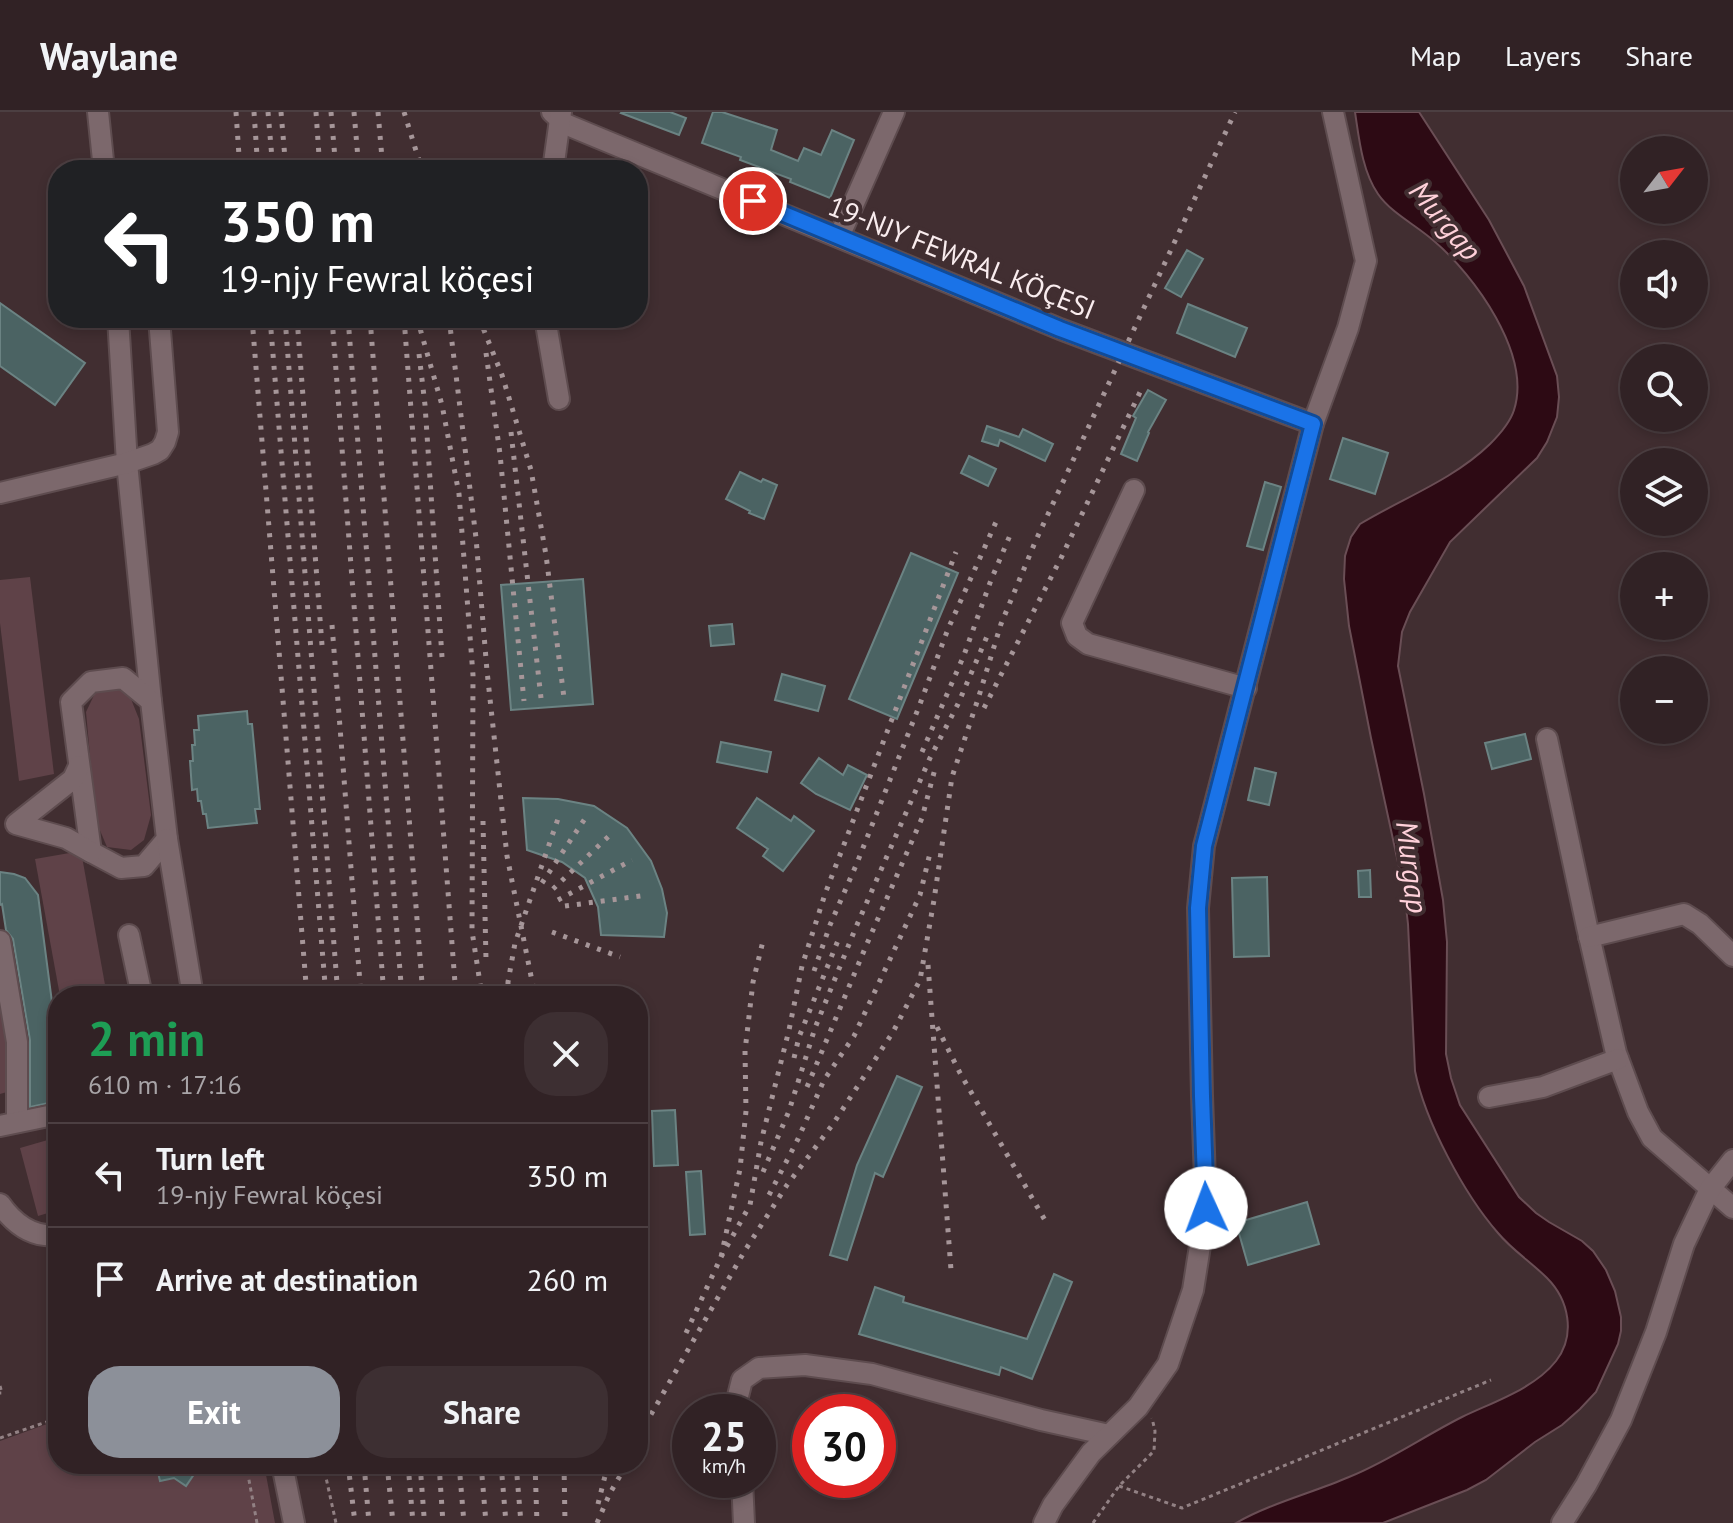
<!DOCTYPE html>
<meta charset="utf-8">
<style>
:root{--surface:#312225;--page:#3d2f32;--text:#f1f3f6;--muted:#a8a4a7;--line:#4c3f42;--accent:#8c9099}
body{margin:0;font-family:"PT Sans",sans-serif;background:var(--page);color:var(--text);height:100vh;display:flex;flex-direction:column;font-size:30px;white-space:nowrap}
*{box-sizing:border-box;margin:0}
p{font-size:26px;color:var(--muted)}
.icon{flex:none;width:44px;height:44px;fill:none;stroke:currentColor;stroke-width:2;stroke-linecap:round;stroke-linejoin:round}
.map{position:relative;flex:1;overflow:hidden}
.sheet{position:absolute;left:48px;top:874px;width:600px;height:488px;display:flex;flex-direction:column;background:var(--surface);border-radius:32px;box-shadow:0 4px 12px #0003,0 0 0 2px var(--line)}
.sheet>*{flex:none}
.hud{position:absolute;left:48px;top:48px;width:600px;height:168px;border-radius:32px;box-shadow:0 4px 12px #0003,0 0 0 2px var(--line);background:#202124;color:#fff;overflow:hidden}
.needle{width:52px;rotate:59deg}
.controls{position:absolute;left:1620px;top:24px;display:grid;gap:16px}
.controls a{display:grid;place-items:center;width:88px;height:88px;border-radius:50%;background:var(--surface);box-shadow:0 4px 12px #0003,0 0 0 2px var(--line);font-size:40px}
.speed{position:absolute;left:672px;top:1282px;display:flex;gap:16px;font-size:40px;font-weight:700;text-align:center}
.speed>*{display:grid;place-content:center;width:104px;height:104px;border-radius:50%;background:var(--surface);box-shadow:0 4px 12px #0003,0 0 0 2px var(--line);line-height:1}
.speed small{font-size:20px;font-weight:400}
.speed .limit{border:12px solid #d22;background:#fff;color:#111}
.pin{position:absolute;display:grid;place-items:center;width:68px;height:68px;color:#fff;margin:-34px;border:4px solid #fff;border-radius:50%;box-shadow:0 2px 8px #0007}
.me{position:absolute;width:88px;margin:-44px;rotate:358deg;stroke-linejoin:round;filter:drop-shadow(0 0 6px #0008)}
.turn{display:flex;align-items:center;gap:28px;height:168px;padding:0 40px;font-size:36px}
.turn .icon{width:104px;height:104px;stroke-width:2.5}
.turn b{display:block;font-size:56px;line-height:68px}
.round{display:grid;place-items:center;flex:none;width:84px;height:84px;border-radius:32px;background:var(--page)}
.headline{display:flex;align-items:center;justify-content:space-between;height:136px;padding:0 40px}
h1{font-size:48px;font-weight:700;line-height:60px;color:#1e9e55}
.primary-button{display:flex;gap:16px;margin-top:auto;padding:16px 40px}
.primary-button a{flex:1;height:92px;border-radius:32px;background:var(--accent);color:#fff;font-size:32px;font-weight:700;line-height:92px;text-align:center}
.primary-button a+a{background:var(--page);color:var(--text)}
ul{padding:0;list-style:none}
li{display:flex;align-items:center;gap:24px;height:104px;padding:0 40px;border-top:2px solid var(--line)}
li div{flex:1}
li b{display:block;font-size:30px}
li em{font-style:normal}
header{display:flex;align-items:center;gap:48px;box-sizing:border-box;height:112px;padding:0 40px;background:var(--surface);border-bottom:2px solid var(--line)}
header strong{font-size:38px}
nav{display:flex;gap:44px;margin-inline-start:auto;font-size:28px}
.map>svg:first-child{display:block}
.green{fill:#5f4248}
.water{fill:#2d0a14;stroke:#6a4e55;stroke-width:2}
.building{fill:#4b6363;stroke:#6b8383;stroke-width:2}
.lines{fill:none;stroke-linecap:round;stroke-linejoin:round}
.minor-casing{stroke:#5e4c4f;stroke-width:24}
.path{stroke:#928184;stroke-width:3;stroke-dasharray:4 4;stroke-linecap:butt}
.minor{stroke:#7c686c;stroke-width:20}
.rail{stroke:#a69699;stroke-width:5;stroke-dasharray:4 8;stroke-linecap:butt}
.route-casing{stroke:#114b97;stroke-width:20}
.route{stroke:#1a73e8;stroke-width:14}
.labels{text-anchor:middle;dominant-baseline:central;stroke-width:8;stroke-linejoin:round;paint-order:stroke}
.street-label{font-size:28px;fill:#f9ecee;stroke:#412e31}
.water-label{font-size:30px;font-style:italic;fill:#ffd1da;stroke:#412e31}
</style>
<header>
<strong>Waylane</strong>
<nav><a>Map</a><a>Layers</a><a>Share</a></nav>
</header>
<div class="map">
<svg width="1733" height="1411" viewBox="0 0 1733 1411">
<rect width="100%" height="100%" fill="#412e31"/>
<g class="green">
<polygon points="30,465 54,662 19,669 0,511 0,468"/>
<polygon points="117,574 131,587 139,607 151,703 144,728 131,738 107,735 96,709 86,600 96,579"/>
<polygon points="81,739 107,884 60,884 35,747"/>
<polygon points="0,893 14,978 0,982"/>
<polygon points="58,1025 58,1098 38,1104 20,1036"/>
<polygon points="58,1308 58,1352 264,1352 275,1411 0,1411 0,1329"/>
</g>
<path class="water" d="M1355,0H1419L1489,108L1524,174L1557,264L1559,285L1557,305L1547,330L1537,346L1450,430L1410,500L1402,520L1398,554L1424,682L1443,788L1447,830L1446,942L1451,966L1460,993L1519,1085L1536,1101L1549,1110L1582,1129L1593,1139L1606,1158L1615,1179L1621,1205V1219L1618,1232L1596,1280L1580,1297L1562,1313L1535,1330L1486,1368L1467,1378L1383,1411H1236C1271,1391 1312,1381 1349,1365C1389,1349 1424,1324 1462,1305C1493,1290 1534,1277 1556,1249C1576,1223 1569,1188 1547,1166C1531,1150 1512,1138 1498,1121C1464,1082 1425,1009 1415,959L1408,812L1404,778L1371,626L1349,514L1344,467L1345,444L1351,425L1360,412C1403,386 1453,368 1490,332C1499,323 1510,311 1514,298C1532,242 1474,163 1434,129C1416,113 1391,101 1378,82C1362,59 1359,26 1355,0Z"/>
<g class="building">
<polygon points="622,0 670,0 686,6 679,23 621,1"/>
<polygon points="713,0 722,0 777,18 771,38 798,49 804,36 821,43 832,18 854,28 830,86 790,70 791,67 740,48 741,45 702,31"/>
<polygon points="1187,138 1203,147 1181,185 1165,176"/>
<polygon points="0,191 85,251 55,293 0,254"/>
<polygon points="1188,192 1247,216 1235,245 1177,221"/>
<polygon points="1148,278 1166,288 1148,320 1149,321 1137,349 1121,342 1136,306 1133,304"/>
<polygon points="987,314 1019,325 1023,317 1053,332 1045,349 1000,328 998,334 982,329"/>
<polygon points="1343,326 1388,341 1375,382 1330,367"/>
<polygon points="969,344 996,357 988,374 961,361"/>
<polygon points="740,360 761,370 763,367 777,373 764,407 749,401 750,399 726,387"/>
<polygon points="1265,370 1281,375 1263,438 1247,434"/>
<polygon points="911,441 958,461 897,607 849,587"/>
<polygon points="583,467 593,592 511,598 501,473"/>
<polygon points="732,512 734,532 711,534 709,514"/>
<polygon points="782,562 825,574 818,599 775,588"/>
<polygon points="247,599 248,612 252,612 260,697 255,697 257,711 208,716 206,702 203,702 201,689 198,689 197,677 192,678 190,649 193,649 192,633 195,633 194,618 199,618 198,604"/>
<polygon points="1525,622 1531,647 1492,657 1485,631"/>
<polygon points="721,630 771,640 767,660 717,650"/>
<polygon points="819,646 843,663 848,653 867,663 850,698 816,682 801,671"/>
<polygon points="1255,656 1276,661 1269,693 1248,688"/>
<polygon points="523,686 558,687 594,694 627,716 651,749 662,777 667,801 664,825 601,823 598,795 585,766 562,750 527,738"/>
<polygon points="757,686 791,709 794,704 814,719 783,759 763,744 768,737 737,716"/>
<polygon points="1370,758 1371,785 1359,785 1358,759"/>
<polygon points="0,760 14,762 25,766 38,783 56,921 58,989 30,995 30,928 13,827 6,818 2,792 0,793"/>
<polygon points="1267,765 1269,844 1234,845 1232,766"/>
<polygon points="897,964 922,975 883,1065 875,1061 847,1148 830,1143 857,1053"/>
<polygon points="675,998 678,1053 654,1054 652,999"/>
<polygon points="701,1059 705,1122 690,1123 686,1060"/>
<polygon points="1307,1090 1319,1132 1248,1153 1236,1111"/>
<polygon points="1054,1162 1072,1170 1032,1267 1001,1255 999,1263 859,1222 875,1175 904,1185 903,1190 1027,1227"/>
<polygon points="156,1352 201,1352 186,1374 174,1366 160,1369"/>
</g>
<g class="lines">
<defs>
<g id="minor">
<polyline points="98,0 104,58"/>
<polyline points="552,0 565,12 1060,217 1313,312"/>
<polyline points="553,58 561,0"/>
<polyline points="839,125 894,0"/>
<polyline points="118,206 127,351 151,589"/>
<polyline points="545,206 559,287"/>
<polyline points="1134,378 1072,511 1077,524 1088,532 1246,576"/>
<polyline points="0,381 127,351 153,342 160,338 165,330 168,320 159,206"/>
<polygon points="123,566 151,589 167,727 144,754 121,756 91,740 71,590 91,570"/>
<polyline points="1547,627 1587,815 1616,941 1638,1000 1652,1026 1733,1096"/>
<polyline points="79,654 73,667 16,712 66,726 91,740"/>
<polyline points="167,727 193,884"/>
<polyline points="129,823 142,884"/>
<polyline points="1589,825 1684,802 1700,812 1733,844"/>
<polyline points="0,829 17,930 17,1010"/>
<polyline points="1489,985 1543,975 1618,947"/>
<polyline points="0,1014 58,1002"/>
<path d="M0,1092C14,1112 33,1126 58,1123"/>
<polyline points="738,1300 737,1288 742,1268 759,1256 805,1253 872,1262 1041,1308 1109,1323"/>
<polyline points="282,1352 294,1411"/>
<polyline points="742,1368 744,1411"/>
<polyline points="1044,1411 1053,1393 1091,1341 1138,1295 1168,1252 1193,1178 1206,1096 1202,984 1198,796 1204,734 1313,312 1348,216 1366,149 1333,0"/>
<polyline points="1562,1411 1586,1373 1621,1308 1656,1220 1684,1132 1710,1077 1733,1048"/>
</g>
</defs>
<use href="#minor" class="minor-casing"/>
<g class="path">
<polyline points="0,1274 2,1281 0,1281"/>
<polyline points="0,1326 58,1306"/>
<polyline points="246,1352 257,1411"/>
<polyline points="323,1352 336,1411"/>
<polyline points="1119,1374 1182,1396 1491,1268"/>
<polyline points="1093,1411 1119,1374 1154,1339 1155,1319 1152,1306"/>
</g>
<use href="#minor" class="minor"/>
<g class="rail">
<polyline points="236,0 240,58"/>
<polyline points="254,0 258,58"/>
<polyline points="268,0 273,58"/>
<polyline points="281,0 286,58"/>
<polyline points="316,0 320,58"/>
<polyline points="331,0 336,58"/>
<polyline points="354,0 359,58"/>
<polyline points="378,0 383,58"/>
<polyline points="404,0 422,58"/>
<polyline points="252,206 307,884"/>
<polyline points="270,206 326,884"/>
<polyline points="285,206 338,884"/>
<polyline points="297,206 322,533"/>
<polyline points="332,206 384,884"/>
<polyline points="348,206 402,884"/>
<polyline points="370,206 423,884"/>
<polyline points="404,206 456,884"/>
<polyline points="417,206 442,293 459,382 473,563 472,819 482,884"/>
<polyline points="449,206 476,426 487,559 507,744 535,884"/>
<polyline points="479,206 502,263 531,358 546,443 564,586"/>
<polyline points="486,241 500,342 524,589"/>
<polyline points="419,242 425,293 442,545"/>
<polyline points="511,320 541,586"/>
<polyline points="332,513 361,884"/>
<polyline points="984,596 1062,444 1142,276"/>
<polyline points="922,640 964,543 991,468 1011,421"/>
<polyline points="483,709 486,848"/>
<polyline points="542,771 586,705"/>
<polyline points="553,777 611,722"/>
<polyline points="558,788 632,748"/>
<polyline points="565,794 648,783"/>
<polyline points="552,820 620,845"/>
<polyline points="928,853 951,1158"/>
<polyline points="814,859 830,813 857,751 920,592 948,517 996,410"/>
<polyline points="508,884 508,870 515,831 560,701"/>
<polyline points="937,915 960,961 1046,1110"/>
<polyline points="794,946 799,925 839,826"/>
<polyline points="807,975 866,834 922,706 936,653"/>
<polyline points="763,1060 789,999 815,916 856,815 930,646 958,592 988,522"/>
<polyline points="769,1083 798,1027 824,968 854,924 920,783 930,741"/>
<polyline points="721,1145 750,1093 761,1030 789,918 802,854 825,782 956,440"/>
<polyline points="686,1221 721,1145 740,1057 746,999 745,939 753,870 763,829"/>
<polyline points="645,1313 744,1140 787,1073 833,1012 893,920 920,868 934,788 952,665 978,587 1001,512 1036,428 1235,0"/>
<polyline points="348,1352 355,1411"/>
<polyline points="364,1352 369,1411"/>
<polyline points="387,1352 393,1411"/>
<polyline points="408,1352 413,1411"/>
<polyline points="420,1352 424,1404"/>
<polyline points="439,1352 443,1411"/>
<polyline points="459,1352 464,1411"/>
<polyline points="481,1352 486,1411"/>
<polyline points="501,1352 506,1411"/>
<polyline points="516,1352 521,1411"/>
<polyline points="535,1352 537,1411"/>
<polyline points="564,1352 565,1411"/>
<polyline points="598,1392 608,1352"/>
<polyline points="597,1411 610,1381 627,1352"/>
</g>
</g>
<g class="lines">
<defs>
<polyline id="route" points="753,89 1060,217 1313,312 1204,734 1198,796 1202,984 1206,1096"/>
</defs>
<use href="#route" class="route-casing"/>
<use href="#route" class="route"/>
</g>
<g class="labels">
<g class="street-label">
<text transform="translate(962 145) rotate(22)">19-NJY FEWRAL KÖÇESI</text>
</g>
<g class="water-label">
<text transform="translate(1446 108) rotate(50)">Murgap</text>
<text transform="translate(1413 755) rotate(83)">Murgap</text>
</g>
</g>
</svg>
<div class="controls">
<a><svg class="needle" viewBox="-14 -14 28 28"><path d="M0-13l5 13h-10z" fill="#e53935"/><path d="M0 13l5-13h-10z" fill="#a8a4a7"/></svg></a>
<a><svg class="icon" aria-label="sound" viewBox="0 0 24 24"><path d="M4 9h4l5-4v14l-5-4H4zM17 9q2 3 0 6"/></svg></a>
<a><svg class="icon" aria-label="search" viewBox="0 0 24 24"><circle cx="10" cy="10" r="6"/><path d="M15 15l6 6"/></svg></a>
<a><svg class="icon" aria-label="layers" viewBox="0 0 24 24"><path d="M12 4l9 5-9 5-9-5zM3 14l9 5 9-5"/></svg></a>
<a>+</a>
<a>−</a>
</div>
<div class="speed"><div>25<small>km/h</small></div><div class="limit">30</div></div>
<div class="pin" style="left:753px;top:89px;background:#d93025"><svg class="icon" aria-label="arrive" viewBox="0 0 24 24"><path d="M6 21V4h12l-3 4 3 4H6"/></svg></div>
<svg class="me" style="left:1206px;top:1096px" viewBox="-20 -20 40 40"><circle r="19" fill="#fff"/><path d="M0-13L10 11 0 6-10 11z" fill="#1a73e8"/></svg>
<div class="hud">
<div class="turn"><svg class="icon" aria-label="left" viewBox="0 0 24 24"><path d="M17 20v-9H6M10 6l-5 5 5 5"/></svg><div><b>350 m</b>19-njy Fewral köçesi</div></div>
</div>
<section class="sheet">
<div class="headline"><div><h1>2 min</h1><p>610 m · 17:16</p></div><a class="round"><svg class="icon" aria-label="close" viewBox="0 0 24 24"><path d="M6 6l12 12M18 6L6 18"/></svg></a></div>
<ul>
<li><svg class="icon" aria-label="left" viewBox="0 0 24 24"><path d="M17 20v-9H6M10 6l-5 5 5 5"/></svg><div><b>Turn left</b><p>19-njy Fewral köçesi</p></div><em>350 m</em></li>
<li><svg class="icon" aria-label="arrive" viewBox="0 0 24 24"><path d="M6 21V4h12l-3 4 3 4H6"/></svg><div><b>Arrive at destination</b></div><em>260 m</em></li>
</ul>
<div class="primary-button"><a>Exit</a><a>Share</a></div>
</section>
</div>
